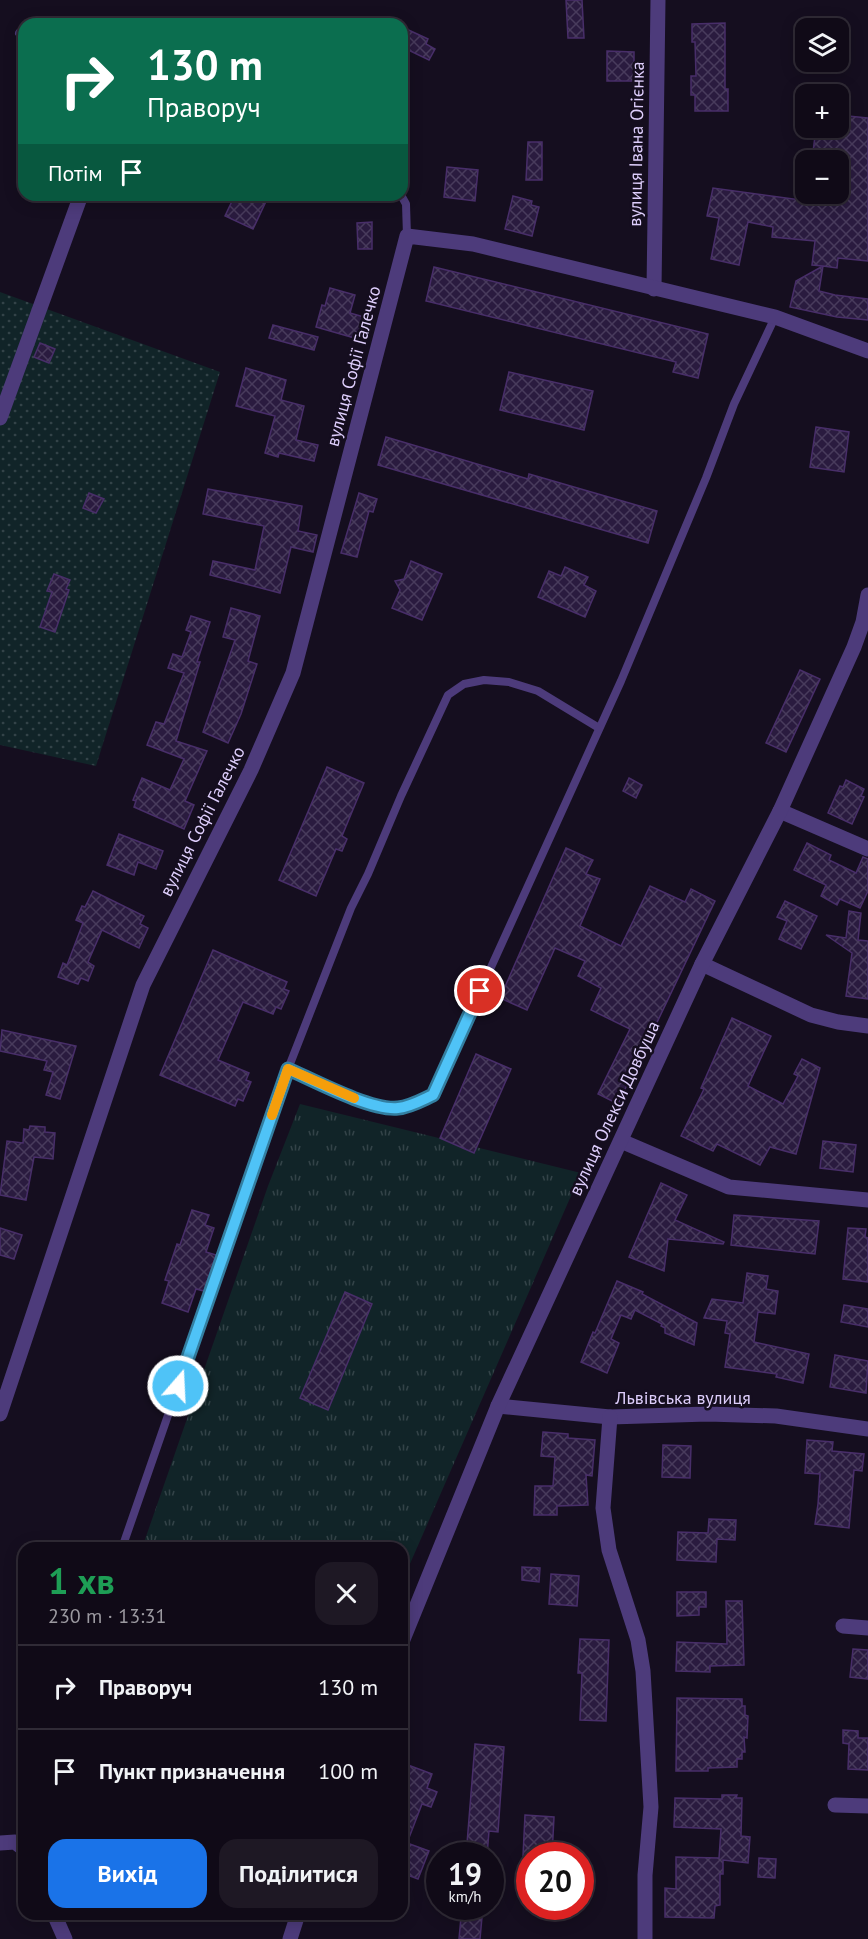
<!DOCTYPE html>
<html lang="uk">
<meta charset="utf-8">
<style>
:root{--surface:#100a17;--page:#1e1824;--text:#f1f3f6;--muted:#9c9aa1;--line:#302b36;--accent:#1a73e8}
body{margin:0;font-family:"PT Sans",sans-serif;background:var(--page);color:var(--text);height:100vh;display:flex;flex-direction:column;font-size:22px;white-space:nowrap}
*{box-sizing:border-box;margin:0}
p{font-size:20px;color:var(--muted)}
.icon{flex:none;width:33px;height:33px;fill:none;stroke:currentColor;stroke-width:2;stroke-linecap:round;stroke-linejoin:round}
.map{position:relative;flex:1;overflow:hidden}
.side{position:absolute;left:18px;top:1542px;width:390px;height:378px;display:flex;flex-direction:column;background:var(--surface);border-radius:18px;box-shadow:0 3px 15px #0003,0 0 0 2px var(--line)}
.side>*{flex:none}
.guide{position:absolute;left:18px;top:18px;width:390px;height:183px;border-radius:18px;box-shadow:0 3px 15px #0003,0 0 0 2px var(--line);background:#0b6e4f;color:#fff;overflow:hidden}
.controls{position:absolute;left:795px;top:18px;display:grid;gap:12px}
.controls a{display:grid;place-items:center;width:54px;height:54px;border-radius:12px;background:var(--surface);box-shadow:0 3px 15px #0003,0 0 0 2px var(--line);font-size:30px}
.speed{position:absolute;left:426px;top:1842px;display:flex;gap:12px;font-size:30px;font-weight:700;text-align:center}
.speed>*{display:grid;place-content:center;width:78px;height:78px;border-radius:50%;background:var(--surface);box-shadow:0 3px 15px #0003,0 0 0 2px var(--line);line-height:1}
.speed small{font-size:15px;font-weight:400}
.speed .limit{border:9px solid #d22;background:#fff;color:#111}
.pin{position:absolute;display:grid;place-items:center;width:51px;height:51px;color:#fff;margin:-26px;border:3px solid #fff;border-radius:50%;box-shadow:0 2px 6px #0007}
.me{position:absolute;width:66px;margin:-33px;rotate:19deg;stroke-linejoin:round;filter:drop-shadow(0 0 4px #0008)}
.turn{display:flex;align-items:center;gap:21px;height:126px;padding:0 30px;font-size:27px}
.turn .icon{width:78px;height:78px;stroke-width:2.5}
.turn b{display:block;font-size:42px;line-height:51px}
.then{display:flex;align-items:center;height:57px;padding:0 30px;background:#0003;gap:12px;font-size:22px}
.round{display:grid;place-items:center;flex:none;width:63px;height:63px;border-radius:18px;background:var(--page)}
.head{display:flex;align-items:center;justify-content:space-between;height:102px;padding:0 30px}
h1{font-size:36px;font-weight:800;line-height:45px;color:#1e9e55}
.button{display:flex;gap:12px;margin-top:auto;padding:12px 30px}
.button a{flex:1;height:69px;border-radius:18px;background:var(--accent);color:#fff;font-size:24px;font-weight:800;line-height:69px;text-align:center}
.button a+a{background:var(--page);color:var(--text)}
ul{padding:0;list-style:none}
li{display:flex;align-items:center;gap:18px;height:84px;padding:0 30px;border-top:2px solid var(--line)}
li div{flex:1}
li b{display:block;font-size:22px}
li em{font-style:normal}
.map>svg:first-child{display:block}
.grass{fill:url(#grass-tufts)}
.garden{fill:url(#garden-dots)}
.building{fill:url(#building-cross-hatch);stroke:#482e69;stroke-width:1.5}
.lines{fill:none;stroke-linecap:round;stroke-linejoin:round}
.lane{stroke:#4d3b7b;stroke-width:8}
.street{stroke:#4d3b7b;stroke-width:15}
.route-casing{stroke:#337fa1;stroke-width:15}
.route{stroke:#4fc3f7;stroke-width:10}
.slow{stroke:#f59e0b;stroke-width:10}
.labels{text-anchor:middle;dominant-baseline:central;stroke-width:5;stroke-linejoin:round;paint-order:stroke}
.street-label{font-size:18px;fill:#decefc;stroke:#150e1f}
</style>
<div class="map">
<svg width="868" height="1939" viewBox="0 0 868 1939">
<defs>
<pattern id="grass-tufts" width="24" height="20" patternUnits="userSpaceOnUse" patternTransform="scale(1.5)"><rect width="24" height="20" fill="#112428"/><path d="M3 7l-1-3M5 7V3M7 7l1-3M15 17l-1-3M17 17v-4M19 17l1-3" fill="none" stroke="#334348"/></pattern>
<pattern id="garden-dots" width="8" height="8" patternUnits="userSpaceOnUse" patternTransform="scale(1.5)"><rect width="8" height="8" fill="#112428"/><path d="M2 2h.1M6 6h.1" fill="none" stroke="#334348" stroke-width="1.8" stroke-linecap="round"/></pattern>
<pattern id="building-cross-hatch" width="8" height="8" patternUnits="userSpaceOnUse" patternTransform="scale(1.5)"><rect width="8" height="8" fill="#2a1b3f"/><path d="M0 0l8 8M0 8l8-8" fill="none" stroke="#483b5c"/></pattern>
</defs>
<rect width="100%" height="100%" fill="#150e1f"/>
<polygon class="grass" points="300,1104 581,1173 402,1582 402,1548 142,1548 268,1186"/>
<polygon class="garden" points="0,292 220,372 96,766 0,745"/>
<g class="building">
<polygon points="566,0 582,0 584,38 568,38"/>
<polygon points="725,23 725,89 728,89 728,111 695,111 695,95 691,95 691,76 696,76 695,42 692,42 692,24"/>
<polygon points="402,27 428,39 426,44 435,49 429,60 402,47"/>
<polygon points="607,51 634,52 634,81 607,81"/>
<polygon points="838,115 868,118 868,261 838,258 837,268 823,266 819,291 835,295 868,299 868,320 837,317 790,307 796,281 823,266 812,265 815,241 772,237 773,227 748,222 739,265 711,259 719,218 707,216 713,188 808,201 809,194 838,194 838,160 812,160 816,128 838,128"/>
<polygon points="528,142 542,142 542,180 526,180"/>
<polygon points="447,167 478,170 475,201 444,197"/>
<polygon points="235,195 269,195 253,229 225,216"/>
<polygon points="513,196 532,201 531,205 539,207 532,236 505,229"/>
<polygon points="372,222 372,249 358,249 357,223"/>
<polygon points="434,267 708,334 698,378 673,372 676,362 426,301"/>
<polygon points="330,288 355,295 350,313 364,317 358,339 316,327 322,305 325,306"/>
<polygon points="273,325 318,337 314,350 269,338"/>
<polygon points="40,343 55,349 49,363 34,357"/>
<polygon points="246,368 286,380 281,400 304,406 296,440 318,445 314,461 279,453 278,457 265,453 275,416 236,406"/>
<polygon points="509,372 593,391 584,430 500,410"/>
<polygon points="816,427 849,432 844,472 810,467"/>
<polygon points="386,437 528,479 529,474 657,511 648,543 378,465"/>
<polygon points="208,489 302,506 298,531 317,535 313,552 291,547 280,593 210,575 213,561 255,570 264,526 203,514"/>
<polygon points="89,493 104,499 96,513 83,508"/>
<polygon points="359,493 377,499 373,512 369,511 357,557 341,553"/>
<polygon points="411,561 442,574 422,620 392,608 400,590 395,581 404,579"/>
<polygon points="565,567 588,577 584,585 596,591 585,617 538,597 549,571 561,576"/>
<polygon points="54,574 70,580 66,589 69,590 55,632 40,627 52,592 47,591"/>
<polygon points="231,608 260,616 248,661 257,664 241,714 228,743 203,732 235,640 223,637"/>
<polygon points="191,616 210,622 197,662 200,662 176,741 207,751 185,801 194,805 184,829 134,807 136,801 133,800 142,778 170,790 184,759 147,745 156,722 164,724 184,673 168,668 173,654 182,657 191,632 186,630"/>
<polygon points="800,670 820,679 786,752 766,743"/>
<polygon points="327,767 364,783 342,836 347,839 342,851 336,849 316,896 279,880"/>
<polygon points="629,778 642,785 636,798 623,791"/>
<polygon points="846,780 864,789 861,796 864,797 852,824 828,813 840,786 843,787"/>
<polygon points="119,834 163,851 156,869 138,862 134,875 107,865"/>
<polygon points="807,843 831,855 829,860 856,873 863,857 868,859 868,891 860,908 840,899 837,905 821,896 826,885 794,870"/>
<polygon points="566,848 593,860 586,874 600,879 580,926 621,946 650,886 685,902 691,889 715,901 618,1104 598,1094 630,1029 591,1010 601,988 578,976 585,961 555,948 527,1010 500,998"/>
<polygon points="93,891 144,916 140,924 148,928 139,948 102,930 88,962 94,966 88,981 81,978 78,984 58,977 63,963 67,965 83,923 76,920 82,906 85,907"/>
<polygon points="785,901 817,916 801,949 779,939 787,921 777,917"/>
<polygon points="849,911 861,913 858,940 868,941 868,999 846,996 852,953 826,935 846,938"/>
<polygon points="213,950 287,982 284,989 289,991 281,1009 276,1007 273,1014 243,1002 218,1060 249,1073 246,1080 251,1082 243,1101 238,1099 235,1106 160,1075"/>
<polygon points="732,1018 771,1036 748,1086 783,1104 798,1076 794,1074 802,1059 820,1068 796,1154 770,1147 760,1165 717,1144 713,1151 681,1136 704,1089 701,1088"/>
<polygon points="2,1030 76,1046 60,1099 46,1095 53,1072 44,1070 47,1061 0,1051"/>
<polygon points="476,1054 511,1069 474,1153 440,1138"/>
<polygon points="30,1126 45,1127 45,1132 55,1133 53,1159 34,1157 26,1200 0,1195 7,1141 23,1143 24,1129 29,1130"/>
<polygon points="823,1141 856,1145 853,1172 820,1168"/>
<polygon points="661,1183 687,1195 675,1220 724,1242 723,1244 668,1239 664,1271 629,1257"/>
<polygon points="192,1210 209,1215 205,1225 214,1228 206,1252 216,1255 204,1291 196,1289 188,1312 162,1303 169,1281 165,1280 177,1244 180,1245"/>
<polygon points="734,1215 819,1221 815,1254 731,1245"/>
<polygon points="0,1228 22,1235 14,1259 0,1255"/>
<polygon points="848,1228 866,1229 865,1237 868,1238 868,1282 843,1279"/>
<polygon points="747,1273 768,1276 766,1289 778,1291 775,1314 758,1312 754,1342 809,1354 803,1383 776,1377 777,1374 725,1367 730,1334 725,1333 727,1321 704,1318 712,1299 743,1303"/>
<polygon points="617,1281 643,1292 642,1294 697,1323 694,1345 665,1333 665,1328 661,1326 662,1324 635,1310 631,1319 621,1315 611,1339 619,1343 607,1373 581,1362 593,1332 595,1333"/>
<polygon points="345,1292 372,1304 328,1410 300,1398"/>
<polygon points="844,1305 868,1309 868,1327 841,1322"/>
<polygon points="835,1355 868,1361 866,1393 830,1387"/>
<polygon points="543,1432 568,1434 568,1438 595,1440 592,1476 586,1475 588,1505 557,1506 557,1515 534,1515 535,1486 553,1486 555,1457 541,1456"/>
<polygon points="807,1440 833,1442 832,1451 864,1454 862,1471 854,1470 849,1528 815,1524 818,1504 820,1474 805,1473"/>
<polygon points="663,1445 691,1446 690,1478 662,1477"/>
<polygon points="709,1519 736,1520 735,1540 717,1539 716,1562 677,1560 678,1532 708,1533"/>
<polygon points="522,1567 540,1568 539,1582 522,1580"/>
<polygon points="551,1574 579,1576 577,1606 549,1604"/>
<polygon points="677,1592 706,1592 706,1607 699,1607 699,1615 677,1616"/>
<polygon points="726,1601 742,1601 744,1665 710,1666 710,1672 676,1671 677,1642 727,1644"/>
<polygon points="580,1639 609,1640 606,1721 580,1720 582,1673 578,1673"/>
<polygon points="853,1649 868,1650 868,1679 850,1677"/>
<polygon points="677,1698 742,1699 742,1706 745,1706 745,1715 748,1716 747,1738 744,1737 745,1752 742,1752 742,1759 737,1759 737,1767 708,1768 708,1771 676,1771"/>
<polygon points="843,1730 858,1731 858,1738 868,1738 868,1770 848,1769 849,1744 843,1743"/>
<polygon points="475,1744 504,1747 498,1832 489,1831 487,1856 466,1856"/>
<polygon points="408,1765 432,1774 427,1788 437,1792 431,1807 422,1804 407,1843 429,1851 418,1879 402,1873 402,1781"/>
<polygon points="722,1795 737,1795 736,1798 742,1798 741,1836 750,1837 748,1863 723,1860 723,1874 720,1874 720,1905 715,1906 714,1918 665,1917 665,1888 676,1889 676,1857 719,1858 721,1829 674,1827 675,1798 722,1799"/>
<polygon points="525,1815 554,1817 552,1856 523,1856"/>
<polygon points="759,1858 776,1859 775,1878 758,1877"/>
<polygon points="462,1906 483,1906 480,1939 459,1939"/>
</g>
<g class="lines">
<g class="lane">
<polyline points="19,33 24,35"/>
<polyline points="401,195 406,204 407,236"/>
<path d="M288,1069C313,1080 372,1111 398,1108C410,1107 422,1100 433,1095L621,681L706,478L734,404L775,317"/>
<polyline points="122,1548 288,1069 351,908 368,874 401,796 448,695 464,684 484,680 509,682 538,691 599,728"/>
<polyline points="19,1843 24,1829"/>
</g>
<g class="street">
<polyline points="654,289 658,0"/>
<polyline points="0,418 81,195"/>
<polyline points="780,811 868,849"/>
<polyline points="702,964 811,1015 838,1022 868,1026"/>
<polyline points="621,1141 729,1187 868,1200"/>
<polyline points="498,1406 610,1417 708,1414 776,1416 868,1429"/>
<polyline points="0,1414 143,985 251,770 293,673 407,236 473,244 775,317 868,351"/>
<polyline points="610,1417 603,1508 609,1550 638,1640 643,1671 651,1807 645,1875 645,1939"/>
<polyline points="843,1626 868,1628"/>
<polyline points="402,1642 498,1406 702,964 780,811 854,647 863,622 868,595"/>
<polyline points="835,1805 868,1806"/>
<polyline points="0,1843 15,1842 24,1849"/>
<polyline points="54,1914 65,1939"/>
<polyline points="290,1939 298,1914"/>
</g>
</g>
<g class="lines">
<defs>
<path id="route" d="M178,1386L288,1069C313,1080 371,1111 398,1108C410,1107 422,1100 433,1095L480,991"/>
</defs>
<use href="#route" class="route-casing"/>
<use href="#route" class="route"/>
<polyline class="slow" points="272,1115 288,1069 354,1098"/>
</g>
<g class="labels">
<g class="street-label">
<text transform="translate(636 144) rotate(-89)">вулиця Івана Огієнка</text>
<text transform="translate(353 366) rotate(-75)">вулиця Софії Галечко</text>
<text transform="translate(202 821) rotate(-63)">вулиця Софії Галечко</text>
<text transform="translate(614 1108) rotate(-65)">вулиця Олекси Довбуша</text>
<text x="683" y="1397">Львівська вулиця</text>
</g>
</g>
</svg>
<div class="controls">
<a><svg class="icon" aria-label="layers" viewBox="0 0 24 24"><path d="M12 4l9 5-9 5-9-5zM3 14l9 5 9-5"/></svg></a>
<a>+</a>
<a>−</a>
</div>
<div class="speed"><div>19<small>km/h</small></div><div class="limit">20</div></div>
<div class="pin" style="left:480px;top:991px;background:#d93025"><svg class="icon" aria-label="arrive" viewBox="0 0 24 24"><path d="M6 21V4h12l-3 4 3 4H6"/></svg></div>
<svg class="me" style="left:178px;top:1386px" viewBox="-20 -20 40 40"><circle r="17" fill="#4fc3f7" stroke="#fff" stroke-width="3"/><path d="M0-11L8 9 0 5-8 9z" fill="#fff"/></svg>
<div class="guide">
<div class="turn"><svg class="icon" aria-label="right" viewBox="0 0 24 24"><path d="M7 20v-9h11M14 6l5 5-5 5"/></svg><div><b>130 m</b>Праворуч</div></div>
<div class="then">Потім<svg class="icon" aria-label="arrive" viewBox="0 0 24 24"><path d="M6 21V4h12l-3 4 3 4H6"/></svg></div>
</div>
<section class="side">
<div class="head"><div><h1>1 хв</h1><p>230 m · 13:31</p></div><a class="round"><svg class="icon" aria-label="close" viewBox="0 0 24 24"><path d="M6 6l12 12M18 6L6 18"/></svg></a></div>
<ul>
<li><svg class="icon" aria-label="right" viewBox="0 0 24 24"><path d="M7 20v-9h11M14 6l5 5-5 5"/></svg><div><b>Праворуч</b></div><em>130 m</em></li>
<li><svg class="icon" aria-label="arrive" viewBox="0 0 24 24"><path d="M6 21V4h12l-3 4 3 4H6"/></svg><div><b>Пункт призначення</b></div><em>100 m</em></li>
</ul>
<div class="button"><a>Вихід</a><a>Поділитися</a></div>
</section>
</div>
